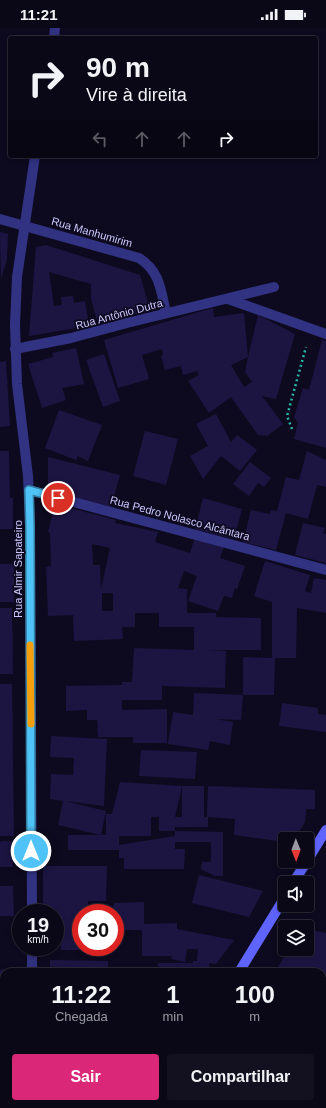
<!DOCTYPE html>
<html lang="pt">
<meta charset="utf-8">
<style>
:root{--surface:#0a0817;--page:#131120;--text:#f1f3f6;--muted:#999aa1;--line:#2a2936;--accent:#db2777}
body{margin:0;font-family:Helvetica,sans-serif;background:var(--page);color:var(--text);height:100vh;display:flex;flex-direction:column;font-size:15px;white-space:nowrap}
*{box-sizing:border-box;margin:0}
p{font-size:13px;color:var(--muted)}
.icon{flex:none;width:22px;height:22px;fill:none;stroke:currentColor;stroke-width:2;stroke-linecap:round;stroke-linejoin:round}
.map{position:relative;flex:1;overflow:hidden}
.side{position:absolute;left:0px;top:940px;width:326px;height:140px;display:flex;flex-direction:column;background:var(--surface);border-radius:12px 12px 0 0;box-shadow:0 2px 6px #0003,0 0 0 1px var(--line)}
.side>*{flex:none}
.banner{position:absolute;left:8px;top:8px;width:310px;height:122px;border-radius:4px;box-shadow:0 2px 6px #0003,0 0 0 1px var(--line);background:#0a0817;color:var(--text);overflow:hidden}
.needle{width:26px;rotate:179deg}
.tools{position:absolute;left:278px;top:804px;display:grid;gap:8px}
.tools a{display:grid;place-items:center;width:36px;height:36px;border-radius:4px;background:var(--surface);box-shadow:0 2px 6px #0003,0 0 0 1px var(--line);font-size:20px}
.speed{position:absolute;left:12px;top:876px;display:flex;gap:8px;font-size:20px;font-weight:700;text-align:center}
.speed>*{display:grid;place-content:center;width:52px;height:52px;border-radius:50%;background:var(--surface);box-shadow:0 2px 6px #0003,0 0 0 1px var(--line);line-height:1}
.speed small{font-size:10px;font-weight:400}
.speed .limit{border:6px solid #d22;background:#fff;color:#111}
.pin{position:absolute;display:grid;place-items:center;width:34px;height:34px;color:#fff;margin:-17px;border:2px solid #fff;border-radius:50%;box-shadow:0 1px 4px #0007}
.me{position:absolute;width:44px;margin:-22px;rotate:0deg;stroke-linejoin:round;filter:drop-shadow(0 0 3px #0008)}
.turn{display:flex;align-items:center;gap:14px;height:84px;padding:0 12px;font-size:18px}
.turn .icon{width:52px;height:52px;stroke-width:2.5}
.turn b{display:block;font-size:28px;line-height:34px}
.lanes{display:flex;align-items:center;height:38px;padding:0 12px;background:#0003;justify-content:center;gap:20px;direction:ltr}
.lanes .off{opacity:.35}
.eta{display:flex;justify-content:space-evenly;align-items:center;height:68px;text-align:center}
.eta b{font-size:24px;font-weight:700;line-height:28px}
.primary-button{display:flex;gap:8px;margin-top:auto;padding:8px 12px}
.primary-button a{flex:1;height:46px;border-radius:4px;background:var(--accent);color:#fff;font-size:16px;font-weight:700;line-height:46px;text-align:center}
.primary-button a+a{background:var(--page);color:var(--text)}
.status{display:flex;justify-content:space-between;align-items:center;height:28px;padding:0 20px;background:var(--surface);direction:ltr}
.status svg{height:11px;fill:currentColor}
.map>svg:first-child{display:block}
.building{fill:#1c1542;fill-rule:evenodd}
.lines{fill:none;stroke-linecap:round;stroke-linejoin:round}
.path{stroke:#23b9a8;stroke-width:2.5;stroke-dasharray:2 3;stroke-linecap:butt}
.lane{stroke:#313282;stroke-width:10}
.street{stroke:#313282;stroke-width:10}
.secondary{stroke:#5f64ff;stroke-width:10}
.route-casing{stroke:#337fa1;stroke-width:10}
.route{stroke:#4fc3f7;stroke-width:7}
.slow{stroke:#f59e0b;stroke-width:7}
.labels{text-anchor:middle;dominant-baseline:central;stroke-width:3.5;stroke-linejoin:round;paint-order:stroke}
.street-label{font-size:11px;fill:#ccc8ff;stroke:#0d0a1f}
</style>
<div class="status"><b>11:21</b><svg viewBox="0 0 49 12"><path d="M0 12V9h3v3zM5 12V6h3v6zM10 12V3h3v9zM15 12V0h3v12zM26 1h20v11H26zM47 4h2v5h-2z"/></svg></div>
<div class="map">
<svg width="326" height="1080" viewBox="0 0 326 1080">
<rect width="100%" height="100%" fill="#0d0a1f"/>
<g class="building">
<polygon points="0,204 8,206 7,231 1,251"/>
<polygon points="46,217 140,247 150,282 98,296 91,271 91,256 49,244 54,278 62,277 61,269 73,268 74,275 85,273 89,298 29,308 36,219"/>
<path d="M213,280L214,289L244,285L248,329L258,287L295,306L276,371L262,368L283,396L267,408L258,407L231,369L209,385L188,353L199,347L197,343L183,347L181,338L165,342L161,328L163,327L162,321L142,327L149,351L118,360L104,312ZM248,329L245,344L252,354L244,359L231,337Z"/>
<polygon points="322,312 326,313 326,420 294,411 298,395 294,389 303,360 309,362"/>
<polygon points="76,320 84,356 62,360 66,372 42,380 28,336 53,329 54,332 52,325"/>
<polygon points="104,326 120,373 103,379 86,332"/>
<polygon points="6,333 10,398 0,399 0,334"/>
<polygon points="59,382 102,397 88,433 78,428 76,432 45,420"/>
<polygon points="216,386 231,414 237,407 257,422 240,443 221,428 203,451 190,428 208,418 196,396"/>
<polygon points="145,403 178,411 166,457 133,448"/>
<polygon points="0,423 9,423 10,470 13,470 13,501 0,501"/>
<polygon points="307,423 326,432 326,459 317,457 308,491 286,485 276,522 243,514 251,482 270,486 271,482 277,483 286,449 299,452"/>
<polygon points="48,429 120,447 111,479 48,463"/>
<polygon points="250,434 271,450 264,459 258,455 249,468 233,456"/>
<polygon points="203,470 242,481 234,511 195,501"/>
<path d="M55,476L116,492L115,495L158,504L155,514L190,525L195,509L224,519L220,530L245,538L237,561L235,560L232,570L224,568L218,583L188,573L197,548L184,543L178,560L187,561V585H216V589L261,590V622H207L226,623L225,660L162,658V672H122V682L167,681V715H133V709H98L97,692H87V682L66,683V658L122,657V654H132L134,620L194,622V599H159V585H135V599H122L123,611L74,613L73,587L48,588L46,539L51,538L50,505L48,504ZM92,516L110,520L101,561L100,537H93ZM102,565H113V583H102Z"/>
<polygon points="303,495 325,500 323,505 326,506 326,535 295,527"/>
<polygon points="265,533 310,547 305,563 311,565 314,550 326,552 326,585 297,580 296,630 275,630 274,667 243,667 241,692 215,691 233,694 230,717 210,713 208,722 168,716 173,684 193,687 194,665 243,667 243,629 272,630 272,574 254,568"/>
<rect x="0" y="536" width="14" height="38"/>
<polygon points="0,580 12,580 13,646 0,646"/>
<polygon points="0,656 12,656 14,808 0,808"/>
<polygon points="282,675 318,680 318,686 326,687 326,704 279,698"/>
<polygon points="51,708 107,711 104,778 65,773 106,783 101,807 58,797 63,773 50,771 51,746 73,747 74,730 50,729"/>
<polygon points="141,722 197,724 195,751 139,748"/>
<polygon points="120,754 182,758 175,789 182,789 182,758 204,758 204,789 208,789 208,799 175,799 175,803 159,803 159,789 151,789 151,808 119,808 119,817 175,808 175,803 223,804 223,848 215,848 201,841 202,834 211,834 211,814 175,814 175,821 185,821 184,841 124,841 124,830 119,830 119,822 68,822 68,807 106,807 106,786 112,786"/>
<polygon points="208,758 315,762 315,781 306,781 305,794 295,811 285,811 285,814 234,807 235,791 207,789"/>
<polygon points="3,813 12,813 13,839 0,839 0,814"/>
<polygon points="43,838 107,838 106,873 88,873 88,885 81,885 81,919 93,919 93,922 61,922 61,912 59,912 59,902 55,902 55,885 43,885"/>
<polygon points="199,847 263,863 249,889 192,875"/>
<polygon points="0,858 13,858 14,888 0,888"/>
<polygon points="144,874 144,896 177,895 177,901 234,912 216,936 209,935 209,944 158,944 158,935 193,935 193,933 197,933 198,921 187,921 185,934 171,931 172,928 142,928 142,902 115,902 115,885 91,885 91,879 113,879 114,875"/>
<polygon points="307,901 326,905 326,1080 189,1080 191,1076 322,1076 322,944 275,944 289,921 307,921"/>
<polygon points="50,932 108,933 108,944 50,944"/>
<polygon points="15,940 15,944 4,944 4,1076 15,1076 15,1080 0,1080 0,942"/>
<polygon points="52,1076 124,1076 122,1080 52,1080"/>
</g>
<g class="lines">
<polyline class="path" points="292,401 287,388 306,319"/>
<g class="lane">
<polyline points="228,271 326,306"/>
<polyline points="15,321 71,310 127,295 274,259"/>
<polyline points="29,462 326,542"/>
</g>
<g class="street">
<polyline points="54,10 55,0"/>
<path d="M0,191L139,230C160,243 161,263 166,285"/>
<polyline points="32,885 30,498 28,448 17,356 15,297 17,249 35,128"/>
<polyline points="32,919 32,944"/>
<polyline points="32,1076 32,1080"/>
</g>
<g class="secondary">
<polyline points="307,833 326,802"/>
<polyline points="293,855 307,833"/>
<polyline points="239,944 285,869"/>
<polyline points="156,1080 159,1076"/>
</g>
</g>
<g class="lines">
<defs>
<polyline id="route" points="31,823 30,498 29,462 58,470"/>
</defs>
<use href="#route" class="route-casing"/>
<use href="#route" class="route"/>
<polyline class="slow" points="30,617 31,696"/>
</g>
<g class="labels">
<g class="street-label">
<text transform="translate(92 204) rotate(16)">Rua Manhumirim</text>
<text transform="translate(119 286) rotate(-15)">Rua Antônio Dutra</text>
<text transform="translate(180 490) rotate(15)">Rua Pedro Nolasco Alcântara</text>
<text transform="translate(18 541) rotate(-90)">Rua Almir Sapateiro</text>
</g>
</g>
</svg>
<div class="tools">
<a><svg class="needle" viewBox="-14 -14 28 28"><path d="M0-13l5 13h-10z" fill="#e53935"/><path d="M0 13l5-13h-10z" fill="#999aa1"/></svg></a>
<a><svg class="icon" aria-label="sound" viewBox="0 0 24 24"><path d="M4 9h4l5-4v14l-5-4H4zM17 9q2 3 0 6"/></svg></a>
<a><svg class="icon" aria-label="layers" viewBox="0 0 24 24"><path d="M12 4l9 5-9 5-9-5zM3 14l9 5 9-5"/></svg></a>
</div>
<div class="speed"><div>19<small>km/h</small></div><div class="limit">30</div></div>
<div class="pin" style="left:58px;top:470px;background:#d93025"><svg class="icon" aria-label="arrive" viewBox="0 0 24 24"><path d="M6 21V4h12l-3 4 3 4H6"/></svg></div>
<svg class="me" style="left:31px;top:823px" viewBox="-20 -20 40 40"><circle r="17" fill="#4fc3f7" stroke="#fff" stroke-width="3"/><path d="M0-11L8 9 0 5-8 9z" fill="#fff"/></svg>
<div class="banner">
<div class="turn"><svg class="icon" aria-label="right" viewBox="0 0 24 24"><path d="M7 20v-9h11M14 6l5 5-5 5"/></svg><div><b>90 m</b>Vire à direita</div></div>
<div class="lanes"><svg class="icon off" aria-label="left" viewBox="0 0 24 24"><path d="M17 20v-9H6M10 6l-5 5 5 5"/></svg><svg class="icon off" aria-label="ahead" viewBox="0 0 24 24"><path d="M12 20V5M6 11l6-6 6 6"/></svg><svg class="icon off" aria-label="ahead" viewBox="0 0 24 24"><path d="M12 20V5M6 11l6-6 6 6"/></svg><svg class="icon" aria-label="right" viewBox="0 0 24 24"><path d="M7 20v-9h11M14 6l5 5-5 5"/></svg></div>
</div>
<section class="side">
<div class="eta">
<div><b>11:22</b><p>Chegada</p></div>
<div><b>1</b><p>min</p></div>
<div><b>100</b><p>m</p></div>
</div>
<div class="primary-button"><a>Sair</a><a>Compartilhar</a></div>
</section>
</div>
